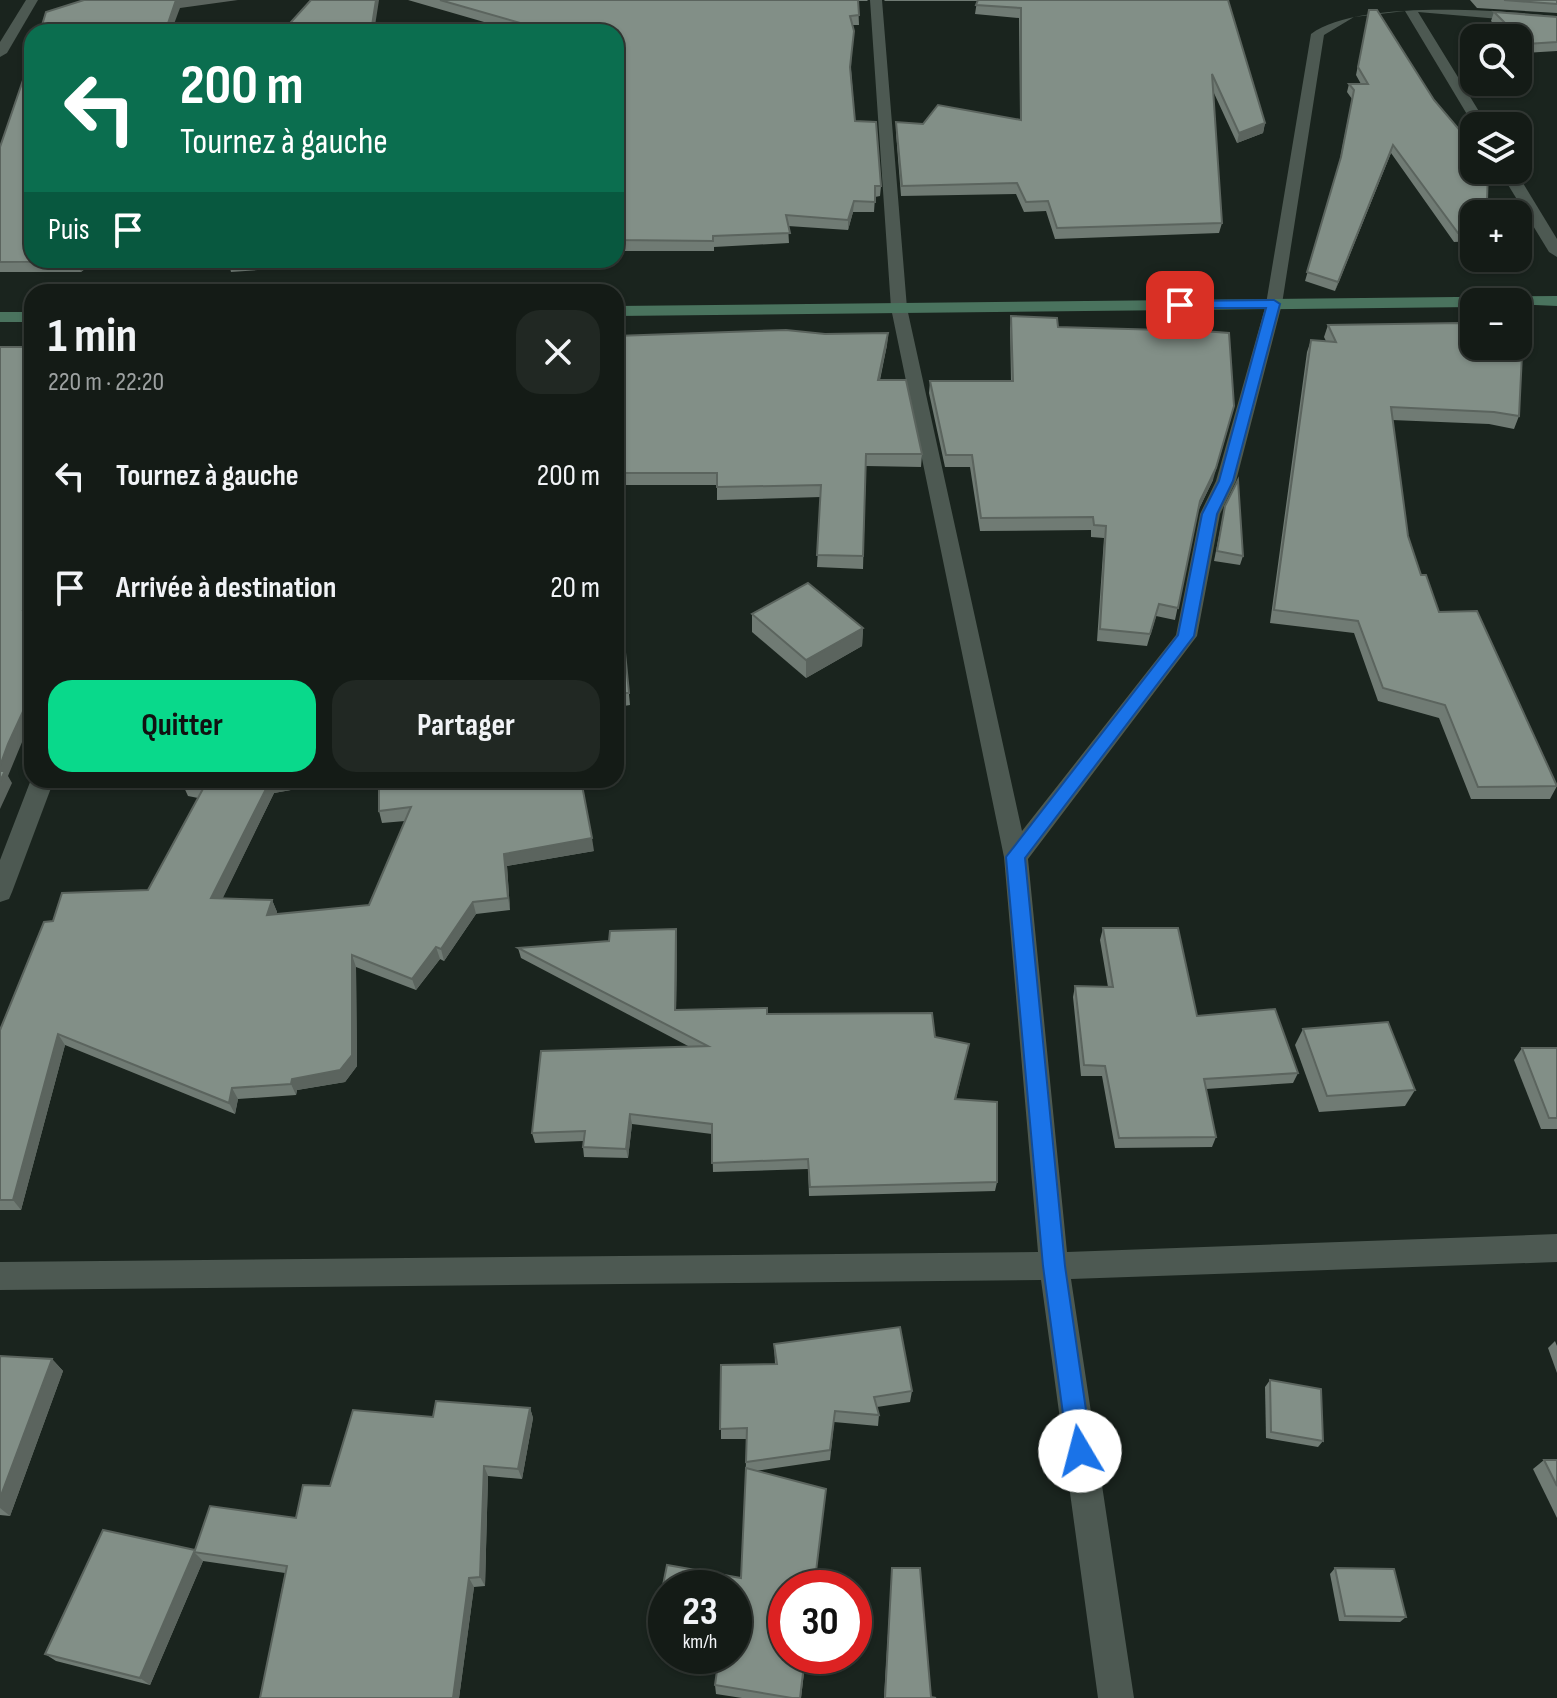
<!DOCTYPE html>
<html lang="fr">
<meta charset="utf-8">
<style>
:root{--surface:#141b16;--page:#212823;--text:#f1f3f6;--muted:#9da1a1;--line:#333935;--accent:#09d98b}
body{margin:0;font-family:"Sofia Sans Condensed",sans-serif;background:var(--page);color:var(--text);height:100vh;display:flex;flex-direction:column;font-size:30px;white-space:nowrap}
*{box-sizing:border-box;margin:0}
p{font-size:26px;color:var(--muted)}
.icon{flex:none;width:44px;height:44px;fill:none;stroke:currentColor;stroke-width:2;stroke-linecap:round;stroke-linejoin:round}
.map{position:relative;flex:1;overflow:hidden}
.drawer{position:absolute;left:24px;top:284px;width:600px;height:504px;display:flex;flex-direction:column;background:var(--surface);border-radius:24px;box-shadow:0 2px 6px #0004,0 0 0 2px var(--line)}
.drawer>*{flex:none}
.guide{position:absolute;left:24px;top:24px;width:600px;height:244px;border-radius:24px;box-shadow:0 2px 6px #0004,0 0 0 2px var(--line);background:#0b6e4f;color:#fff;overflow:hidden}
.buttons{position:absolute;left:1460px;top:24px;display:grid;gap:16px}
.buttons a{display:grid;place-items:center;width:72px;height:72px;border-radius:16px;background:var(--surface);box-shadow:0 2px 6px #0004,0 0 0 2px var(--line);font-size:40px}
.speed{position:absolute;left:648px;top:1570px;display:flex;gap:16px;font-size:40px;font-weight:700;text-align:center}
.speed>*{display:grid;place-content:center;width:104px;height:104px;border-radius:50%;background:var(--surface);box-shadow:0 2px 6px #0004,0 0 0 2px var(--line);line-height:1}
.speed small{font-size:20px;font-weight:400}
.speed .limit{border:12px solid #d22;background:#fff;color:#111}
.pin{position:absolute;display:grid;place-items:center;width:68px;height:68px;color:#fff;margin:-34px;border-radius:16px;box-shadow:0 4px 12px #0006}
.me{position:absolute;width:88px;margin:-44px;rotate:352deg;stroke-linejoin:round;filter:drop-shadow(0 0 6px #0008)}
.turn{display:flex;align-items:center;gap:28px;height:168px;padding:0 24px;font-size:36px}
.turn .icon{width:104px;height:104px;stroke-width:2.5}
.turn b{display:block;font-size:56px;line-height:68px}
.then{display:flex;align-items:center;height:76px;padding:0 24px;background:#0003;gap:16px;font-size:30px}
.round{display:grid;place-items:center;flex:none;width:84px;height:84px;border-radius:24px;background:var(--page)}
.head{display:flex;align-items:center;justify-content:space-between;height:136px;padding:0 24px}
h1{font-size:48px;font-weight:700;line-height:60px}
.primary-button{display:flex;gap:16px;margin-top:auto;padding:16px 24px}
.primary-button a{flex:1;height:92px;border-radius:24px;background:var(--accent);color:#111;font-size:32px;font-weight:700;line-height:92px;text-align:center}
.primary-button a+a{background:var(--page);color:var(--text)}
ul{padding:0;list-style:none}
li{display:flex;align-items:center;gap:24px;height:112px;padding:0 24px}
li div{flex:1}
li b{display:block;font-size:30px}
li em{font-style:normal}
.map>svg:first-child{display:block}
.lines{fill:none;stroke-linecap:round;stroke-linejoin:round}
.street{fill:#4d5952;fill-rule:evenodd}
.secondary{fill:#4a735e;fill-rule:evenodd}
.wall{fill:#707b74}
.shaded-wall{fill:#5b645e}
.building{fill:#828f87;stroke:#5b645e;stroke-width:2}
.route{fill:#1a73e8;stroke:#114b97;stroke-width:2}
</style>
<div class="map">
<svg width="1557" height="1698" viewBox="0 0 1557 1698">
<rect width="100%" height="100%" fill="#1a241e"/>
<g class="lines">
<g class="street">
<polygon points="26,0 38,0 7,53 0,57 0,42"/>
<path d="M870,0H882L907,308L1022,831L1176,635L1200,514L1216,481L1266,304L1311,34C1357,0 1494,10 1557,16V24L1418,12L1488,126H1474L1405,11L1354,17L1324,35L1282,304L1236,481L1220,514L1197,636L1028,859L1067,1252L1557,1234V1262L1071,1279L1134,1698H1098L1041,1280L0,1290V1262L1038,1252L1004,857L891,308Z"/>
<polygon points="1499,170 1515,170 1557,239 1557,257 1549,252"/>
<polygon points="32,777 32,780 54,780 12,892 9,899 0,902 0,860"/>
</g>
<g class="secondary">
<polygon points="1557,296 1557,306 1474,302 1474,307 616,316 616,306"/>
<rect x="0" y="312" width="32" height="10"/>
</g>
</g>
<g class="wall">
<polygon points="408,0 868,0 867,1 858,1 859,25 852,25 851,70 855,121 881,186 880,196 875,197 874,212 853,212 848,230 788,226 789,243 714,247 714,251 616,251 616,32 519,32"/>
<polygon points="884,0 1228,0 1265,123 1263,133 1237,143 1213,91 1222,223 1219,233 1055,239 1046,211 1024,212 1016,194 901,196 896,133 896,122 923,124 1020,120 1019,18 975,14 977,1 885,1"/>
<polygon points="1470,0 1557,0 1557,13 1477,8"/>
<polygon points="1369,10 1474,214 1474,241 1454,242 1391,153 1335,291 1305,281 1339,164 1352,99 1347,92 1349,84 1361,84 1356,75"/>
<polygon points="1494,12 1557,17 1557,51 1523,53 1518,48 1518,38 1508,38 1491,21"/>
<polygon points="0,147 96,260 81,272 0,272"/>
<polygon points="228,260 464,260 463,263 357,268 356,263 231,272"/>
<polygon points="1011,316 1058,327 1213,480 1198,511 1175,620 1156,616 1147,646 1097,641 1104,538 1091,537 1091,530 980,531 970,467 945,467 929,393 930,381 1011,381 1010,328"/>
<polygon points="1328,325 1519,416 1514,429 1489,424 1392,420 1408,536 1421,575 1439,612 1557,786 1550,799 1471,799 1439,718 1378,701 1354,633 1270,623 1307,352 1311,340 1326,341 1324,337"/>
<polygon points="888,333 887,345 880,380 922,454 921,467 866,466 863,569 817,567 821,497 717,500 717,485 616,485 616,336"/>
<polygon points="1225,506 1243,556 1240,565 1214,561"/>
<polygon points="616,589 616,591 619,591 630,705 624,706 626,726 616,726"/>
<polygon points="752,614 863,628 862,646 806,678 752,632"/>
<polygon points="185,780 347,780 274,793 222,899 272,900 277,912 276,914 369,905 405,821 382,823 379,811 379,780 594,851 507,866 510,910 476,914 444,961 440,959 416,990 356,967 357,1066 345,1082 297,1090 296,1095 238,1099 235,1114 65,1045 21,1210 0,1210 0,1030 53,921 148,890 198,798 188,796 182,783"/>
<polygon points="1103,928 1197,1016 1298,1073 1293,1083 1206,1089 1216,1137 1212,1147 1115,1148 1102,1076 1081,1076 1073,997 1075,986 1108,987 1100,940"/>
<polygon points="677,939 676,1009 767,1014 935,1037 969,1044 956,1099 997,1182 995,1191 809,1196 808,1169 713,1172 712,1134 632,1124 628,1158 584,1157 583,1147 583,1141 535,1143 532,1133 690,1047 521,958 518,948"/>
<polygon points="1303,1029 1415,1090 1405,1106 1319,1112 1295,1045"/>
<polygon points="1522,1048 1557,1048 1557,1129 1541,1129 1514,1060"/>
<polygon points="900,1327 912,1391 910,1402 877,1407 879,1415 878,1426 834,1422 830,1460 755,1471 826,1489 814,1588 786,1588 786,1656 806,1656 801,1698 742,1698 716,1694 715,1685 719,1656 734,1656 734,1588 666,1588 666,1632 658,1631 656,1621 667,1565 741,1578 747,1439 721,1439 721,1365 775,1364 774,1344"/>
<polygon points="1555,1341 1557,1346 1557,1373 1548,1348"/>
<polygon points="0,1356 52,1359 63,1371 10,1516 0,1515"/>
<polygon points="1270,1380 1323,1441 1318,1447 1266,1438 1265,1387"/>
<polygon points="530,1408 533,1418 522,1479 488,1476 485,1586 474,1587 459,1698 260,1698 285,1573 203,1561 150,1685 56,1661 45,1654 195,1550 296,1518 330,1486 433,1417"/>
<polygon points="1544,1460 1557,1460 1557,1518 1533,1469"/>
<polygon points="892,1568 931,1697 936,1698 884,1698"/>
<polygon points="1335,1568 1406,1617 1400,1622 1339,1621 1330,1574"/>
</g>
<g class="shaded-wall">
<polygon points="176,0 238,0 180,8 171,32 165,32"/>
<polygon points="376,0 379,0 374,32 371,32"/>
<polygon points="1265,123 1263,133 1237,143 1239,133"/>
<polygon points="1393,145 1391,153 1335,291 1338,282"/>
<polygon points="854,201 853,212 848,230 848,220"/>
<polygon points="79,260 96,260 81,272 77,261"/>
<polygon points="888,333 887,345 877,392 878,380"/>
<polygon points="1231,418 1213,480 1197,513 1200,501"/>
<polygon points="32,587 32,615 23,610"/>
<polygon points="863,628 862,646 806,678 806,660"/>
<polygon points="32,692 32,718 8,776 12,783 0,809 0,766 8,744"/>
<polygon points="347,780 274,793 217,910 211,898 270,781"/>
<polygon points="592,838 594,851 507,866 510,910 508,898 504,854"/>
<polygon points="272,900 277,912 272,927 267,915"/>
<polygon points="473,902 476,914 444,961 441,949"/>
<polygon points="676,929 677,939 676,1020 675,1010"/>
<polygon points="436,947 440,959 416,990 412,979"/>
<polygon points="352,955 356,967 357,1066 345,1082 297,1090 296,1095 291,1084 292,1079"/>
<polygon points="58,1034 65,1045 21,1210 13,1200"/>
<polygon points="232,1088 238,1099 235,1114 229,1103"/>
<polygon points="630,1114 632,1124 628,1158 626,1149"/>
<polygon points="52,1359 63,1371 10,1516 0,1508 0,1498"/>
<polygon points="530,1408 533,1418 522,1479 518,1469"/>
<polygon points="484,1466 488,1476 485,1586 480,1577"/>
<polygon points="194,1552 203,1561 150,1685 140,1678"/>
<polygon points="469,1578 474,1587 459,1698 453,1698"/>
</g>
<g class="building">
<polygon points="84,0 176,0 165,32 40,32 46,12"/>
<polygon points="311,0 376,0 371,32 282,32"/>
<polygon points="440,0 858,0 859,15 850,16 854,31 850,67 855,121 876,122 881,186 875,186 875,202 854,201 848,220 786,215 790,233 713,236 713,241 616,240 616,32 552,32"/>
<polygon points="978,0 1228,0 1265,123 1239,133 1212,74 1222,223 1057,228 1048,201 1026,202 1017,183 902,186 896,122 923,124 938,105 1021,120 1021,8 976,5"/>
<polygon points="1504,0 1557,0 1557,4"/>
<polygon points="1369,10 1377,10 1434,100 1474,147 1474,170 1488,170 1487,201 1497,214 1474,214 1474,232 1458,233 1393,145 1338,282 1307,272 1341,157 1354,90 1349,84 1368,84 1358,67"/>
<polygon points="1494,12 1557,17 1557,42 1526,44"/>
<polygon points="32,54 32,260 79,260 77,261 0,262 0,147"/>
<polygon points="1011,316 1057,318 1058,327 1163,330 1163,328 1229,333 1234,406 1216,468 1200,501 1178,608 1159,604 1150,634 1100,629 1106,526 1094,525 1093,517 981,518 972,455 946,455 930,381 1013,381"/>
<polygon points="1461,323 1474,324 1474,346 1518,346 1518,337 1522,354 1519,416 1494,412 1391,407 1408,536 1421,575 1426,575 1439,612 1477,611 1557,786 1478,787 1445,705 1383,688 1358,621 1274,610 1311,340 1336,342 1328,325"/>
<polygon points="786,330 825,334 888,333 878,380 906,380 922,454 866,454 863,556 817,555 821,485 717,487 717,473 616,473 616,336"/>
<polygon points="0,347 32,347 32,587 23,610 32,611 32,692 8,744 0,766"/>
<polygon points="1238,480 1243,556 1217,551 1225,506"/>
<polygon points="808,583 863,628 806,660 752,614"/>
<polygon points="616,589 616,591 619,591 629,693 623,693 624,713 616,714"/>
<polygon points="0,771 5,771 0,781"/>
<polygon points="185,780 273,780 270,781 211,898 272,900 267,915 369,905 411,807 379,811 379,780 581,780 592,838 504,854 508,898 473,902 441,949 436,947 412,979 352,955 352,1055 340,1070 292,1079 291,1084 232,1088 229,1103 58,1034 13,1200 0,1200 0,1030 44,922 53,921 62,893 148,890 204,787 182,783"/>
<polygon points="1103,928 1178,928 1197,1016 1275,1009 1298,1073 1204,1079 1216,1137 1119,1138 1105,1066 1084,1065 1075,986 1113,987"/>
<polygon points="676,929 675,1010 767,1008 767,1014 932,1013 935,1037 969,1044 955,1099 997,1102 997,1182 810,1187 808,1159 712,1163 712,1124 630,1114 626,1149 583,1147 585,1131 532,1133 541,1051 708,1046 518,948 609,941 610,931"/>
<polygon points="1388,1022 1415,1090 1327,1096 1303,1029"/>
<polygon points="1522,1048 1557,1048 1557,1118 1549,1118"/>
<polygon points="900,1327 912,1391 874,1397 879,1415 835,1411 830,1450 746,1462 747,1428 720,1429 721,1365 777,1364 774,1344"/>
<polygon points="0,1356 52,1359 0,1498"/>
<polygon points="1270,1380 1321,1389 1323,1441 1271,1432"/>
<polygon points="436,1401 530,1408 518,1469 484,1466 480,1577 469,1578 453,1698 260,1698 287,1566 194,1552 140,1678 45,1654 103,1530 195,1550 210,1506 296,1518 303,1485 330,1486 353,1410 433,1417"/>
<polygon points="1544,1460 1557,1460 1557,1486"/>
<polygon points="746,1468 826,1489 814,1588 786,1588 786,1656 805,1656 800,1698 792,1698 715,1685 719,1656 734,1656 734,1588 666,1588 666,1623 656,1621 667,1565 741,1578"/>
<polygon points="892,1568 920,1568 931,1697 936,1698 885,1698"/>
<polygon points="1335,1568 1394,1569 1406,1617 1345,1616"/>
</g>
<polygon class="route" points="1274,300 1280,304 1233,481 1217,514 1194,636 1025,858 1065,1266 1092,1451 1089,1459 1080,1463 1072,1459 1068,1451 1043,1266 1006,857 1178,635 1202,514 1219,481 1266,308 1180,308 1174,305 1180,301"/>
</svg>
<div class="buttons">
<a><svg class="icon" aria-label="search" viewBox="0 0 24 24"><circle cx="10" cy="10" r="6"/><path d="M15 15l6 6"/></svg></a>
<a><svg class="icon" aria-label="layers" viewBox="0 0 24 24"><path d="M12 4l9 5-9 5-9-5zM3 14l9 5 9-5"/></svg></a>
<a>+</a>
<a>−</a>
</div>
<div class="speed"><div>23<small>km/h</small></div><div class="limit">30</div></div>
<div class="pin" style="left:1180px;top:305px;background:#d93025"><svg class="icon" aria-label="arrive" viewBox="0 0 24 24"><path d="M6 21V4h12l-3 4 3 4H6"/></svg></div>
<svg class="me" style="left:1080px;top:1451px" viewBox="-20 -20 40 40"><circle r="19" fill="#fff"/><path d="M0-13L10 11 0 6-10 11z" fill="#1a73e8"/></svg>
<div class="guide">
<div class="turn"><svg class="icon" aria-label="left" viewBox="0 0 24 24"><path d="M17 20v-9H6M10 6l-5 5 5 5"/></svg><div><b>200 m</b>Tournez à gauche</div></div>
<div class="then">Puis<svg class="icon" aria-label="arrive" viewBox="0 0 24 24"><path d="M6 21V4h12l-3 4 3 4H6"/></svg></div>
</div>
<section class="drawer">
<div class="head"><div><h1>1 min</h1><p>220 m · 22:20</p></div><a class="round"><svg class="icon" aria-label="close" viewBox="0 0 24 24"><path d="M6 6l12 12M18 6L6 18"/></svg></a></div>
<ul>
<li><svg class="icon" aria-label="left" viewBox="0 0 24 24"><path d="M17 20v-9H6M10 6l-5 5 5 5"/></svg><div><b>Tournez à gauche</b></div><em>200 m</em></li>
<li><svg class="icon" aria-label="arrive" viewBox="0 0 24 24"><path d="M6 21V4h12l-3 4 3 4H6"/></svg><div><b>Arrivée à destination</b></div><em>20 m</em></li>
</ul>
<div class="primary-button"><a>Quitter</a><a>Partager</a></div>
</section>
</div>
